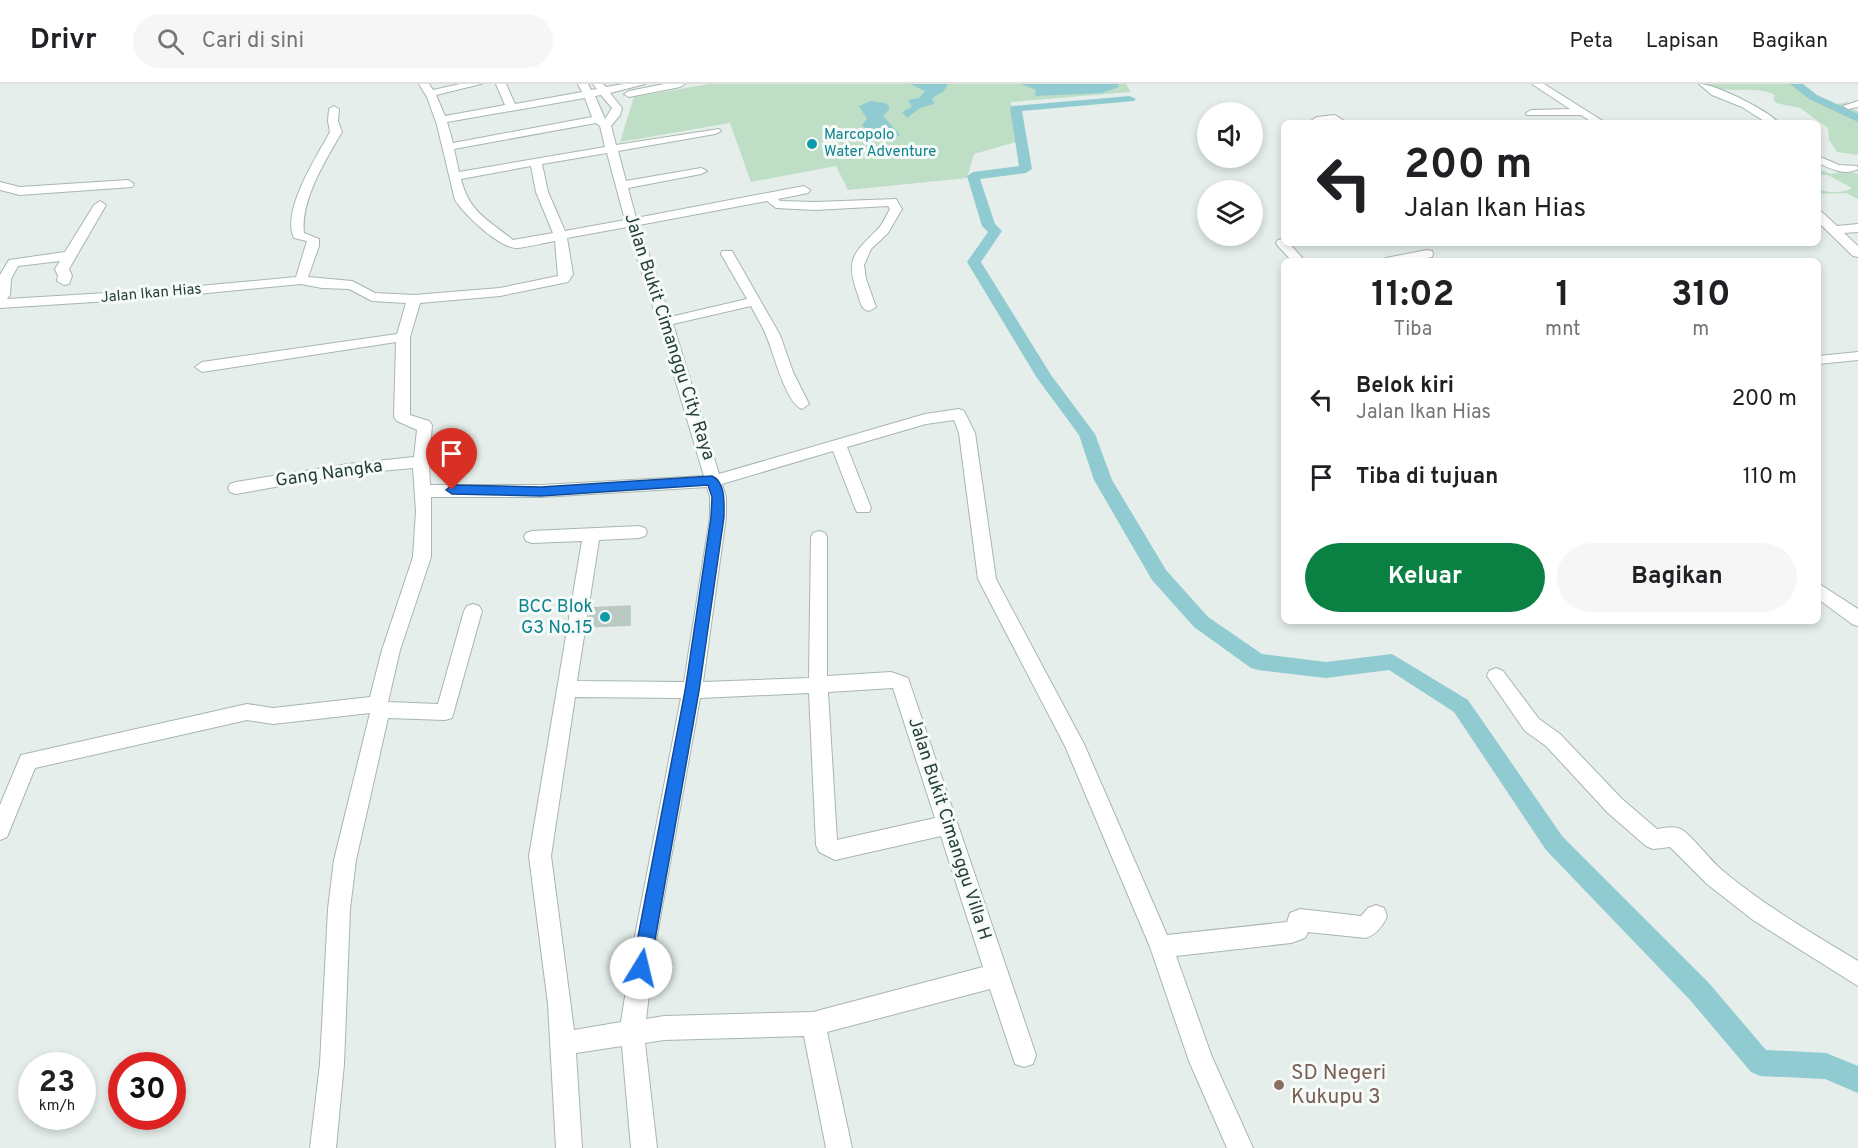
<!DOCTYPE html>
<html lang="id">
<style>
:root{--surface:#fff;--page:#f6f6f6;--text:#202124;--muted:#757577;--line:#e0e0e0;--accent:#0b8043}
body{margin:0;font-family:Overpass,sans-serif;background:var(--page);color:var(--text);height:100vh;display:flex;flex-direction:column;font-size:22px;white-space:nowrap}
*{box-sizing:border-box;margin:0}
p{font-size:20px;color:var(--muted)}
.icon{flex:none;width:33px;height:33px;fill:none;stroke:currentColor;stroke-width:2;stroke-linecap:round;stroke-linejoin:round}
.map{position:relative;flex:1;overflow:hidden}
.side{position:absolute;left:1281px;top:174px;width:540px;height:366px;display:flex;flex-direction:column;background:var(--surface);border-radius:9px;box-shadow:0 3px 9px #0003}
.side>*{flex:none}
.top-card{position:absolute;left:1281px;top:36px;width:540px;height:126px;border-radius:9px;box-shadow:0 3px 9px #0003;background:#fff;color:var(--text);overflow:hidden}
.controls{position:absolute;left:1197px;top:18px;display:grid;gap:12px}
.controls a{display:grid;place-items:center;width:66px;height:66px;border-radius:50%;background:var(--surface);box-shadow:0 3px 9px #0003;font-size:30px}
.speed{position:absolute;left:18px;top:968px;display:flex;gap:12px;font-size:30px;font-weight:700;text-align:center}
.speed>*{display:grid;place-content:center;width:78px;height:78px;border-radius:50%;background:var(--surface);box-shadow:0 3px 9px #0003;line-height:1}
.speed small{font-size:15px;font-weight:400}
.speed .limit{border:9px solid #d22;background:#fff;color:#111}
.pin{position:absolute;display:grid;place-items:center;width:51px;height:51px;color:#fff;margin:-62px -26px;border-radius:50% 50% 50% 0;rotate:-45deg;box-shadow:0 0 6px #0007}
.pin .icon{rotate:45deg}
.me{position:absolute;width:66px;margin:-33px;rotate:9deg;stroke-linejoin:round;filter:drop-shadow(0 0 4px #0008)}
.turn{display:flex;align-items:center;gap:21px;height:126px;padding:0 24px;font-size:27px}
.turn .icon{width:78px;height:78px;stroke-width:2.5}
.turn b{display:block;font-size:42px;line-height:51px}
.eta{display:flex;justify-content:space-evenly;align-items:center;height:102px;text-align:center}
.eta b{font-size:36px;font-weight:700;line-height:42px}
.cta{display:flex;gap:12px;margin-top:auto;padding:12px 24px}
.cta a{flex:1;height:69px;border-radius:36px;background:var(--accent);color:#fff;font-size:24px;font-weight:700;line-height:69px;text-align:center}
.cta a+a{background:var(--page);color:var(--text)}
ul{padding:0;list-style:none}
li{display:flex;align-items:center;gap:18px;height:78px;padding:0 24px}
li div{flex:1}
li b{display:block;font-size:22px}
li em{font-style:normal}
header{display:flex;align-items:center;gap:36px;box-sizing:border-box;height:84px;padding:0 30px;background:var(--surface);border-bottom:2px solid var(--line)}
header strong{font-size:28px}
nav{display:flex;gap:33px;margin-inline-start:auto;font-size:21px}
.search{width:420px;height:54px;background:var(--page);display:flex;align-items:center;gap:15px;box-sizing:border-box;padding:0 21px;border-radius:33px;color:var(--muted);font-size:22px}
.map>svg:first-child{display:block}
.green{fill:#bfdec6}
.water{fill:#8fcbd1}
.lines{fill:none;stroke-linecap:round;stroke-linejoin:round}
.canal{fill:#8fcbd1;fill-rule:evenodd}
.building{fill:#bac9c2;stroke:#b8c8c0;stroke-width:1.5}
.minor-casing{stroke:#a7b6b1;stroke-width:2}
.minor{fill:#fff;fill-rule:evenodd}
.route{fill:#1a73e8;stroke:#114b97;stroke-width:1.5}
.culture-dot{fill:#0f9aa8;stroke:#f6faf8;stroke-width:2}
.education-dot{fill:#8d6e63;stroke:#f6faf8;stroke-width:2}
.labels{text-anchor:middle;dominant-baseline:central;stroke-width:6;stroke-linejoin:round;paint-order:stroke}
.far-culture-label{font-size:15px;fill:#0d838f;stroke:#f6faf8;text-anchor:start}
.far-street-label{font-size:15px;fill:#244037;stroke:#f6faf8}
.street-label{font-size:18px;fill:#244037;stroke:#f6faf8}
.culture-label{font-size:18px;fill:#0d838f;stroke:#f6faf8;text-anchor:end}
.near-education-label{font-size:21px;fill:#785e54;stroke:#f6faf8;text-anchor:start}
</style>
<header>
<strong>Drivr</strong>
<div class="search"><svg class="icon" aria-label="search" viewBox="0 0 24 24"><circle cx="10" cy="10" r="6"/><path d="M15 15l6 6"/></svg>Cari di sini</div>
<nav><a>Peta</a><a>Lapisan</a><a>Bagikan</a></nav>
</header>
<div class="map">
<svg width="1858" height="1064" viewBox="0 0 1858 1064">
<rect width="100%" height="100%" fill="#e5eeea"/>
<g class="green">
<polygon points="709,0 1126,0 1131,8 1011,18 1020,57 974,70 967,94 848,106 836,82 751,98 730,39 620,58 634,13"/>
<path d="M1703,0H1798C1814,17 1823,24 1848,18L1852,25L1858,27V71L1837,68L1829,56L1828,44L1800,24L1776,19L1773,14L1775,11C1752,0 1724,12 1703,0Z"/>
<path d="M1818,85L1831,90L1846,87L1858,90V115L1846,109L1818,110V104C1826,110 1844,109 1852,104L1828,91H1818Z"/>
</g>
<g class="water">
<polygon points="910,0 948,0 944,7 932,14 934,20 920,24 907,34 902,28 912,23 908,16 919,14 925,7"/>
<polygon points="1021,0 1118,0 1119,3 1102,9 1035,12 1036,6"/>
<polygon points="871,17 885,19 889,22 889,26 883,32 900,51 885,55 875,45 864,44 862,41 867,35 859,22"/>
</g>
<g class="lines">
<g class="canal">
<polygon points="1790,0 1803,0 1817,11 1858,30 1858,38 1809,15"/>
<polygon points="1130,12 1136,15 1134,17 1022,27 1032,85 1026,89 980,95 995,140 1002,147 981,178 1051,291 1095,350 1112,396 1166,486 1208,533 1262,570 1326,578 1392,570 1468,616 1562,752 1708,898 1766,966 1826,969 1858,982 1858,1009 1825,995 1760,992 1751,988 1690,916 1546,766 1454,628 1389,586 1326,594 1258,586 1251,584 1194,543 1152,496 1094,396 1079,351 1037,294 967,178 988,148 982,142 967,92 973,88 1019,82 1010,24 1012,22"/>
</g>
</g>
<polygon class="building" points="630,522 630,541 588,543 591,524"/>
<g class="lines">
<defs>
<g id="minor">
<path d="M419,0H429L433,6L460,0H481L436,11L445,32L505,21L496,0H506L515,20L582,8L578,0H588L591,6L597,5L593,0H603L606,3L624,0H645L610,9L622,24L620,31L611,42L616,61L719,45L721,47L715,50L618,67L626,97L701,84L707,87L701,90L628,104L636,134L804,102L810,106L808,109L778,115L780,117L815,118L896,115L902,125L888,149L871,165L864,181L866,195L876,223L869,227C860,225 860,216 857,208C845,174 855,168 877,146C883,140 886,132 890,125L888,122L815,126L776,124L767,117L639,141L670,233L747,215L721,170L722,167H732L780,251L793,288L809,320L802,325C786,320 773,267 766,251C762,241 756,232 751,222L673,240L719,390L925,330L959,325L964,327L975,349L996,495L1084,660L1167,851L1287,838L1290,829L1300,825L1361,832L1368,824L1376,821L1384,824L1387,832C1383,842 1377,850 1366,854L1308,848L1305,854L1291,859L1176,872L1212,973L1253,1064H1227L1189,977L1150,863L1065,662L978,495L959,349L954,336L926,340L847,363L871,424L869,428H857L855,424L833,367L722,400L726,413V433L703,598L809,594L811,453L813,449L819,447L825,449L827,453V592L891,588L908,594L1036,971L1033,980L1024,983L1015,980L990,905L827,948L852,1064H826L804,952L664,956L645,959L657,1064H631L622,962L576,969L582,1064H556L548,920L529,772L582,457L532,459L526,457L524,453L526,449L532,447L639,442L645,444L647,448L645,452L639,454L599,456L577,597L684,598L710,433V413L707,403L541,413H431V473L400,566L388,618L438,620L464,527L467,522L473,520L479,522L482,527L452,634L445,636L388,634L356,776L350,825L344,980L336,1064H310L320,980L328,825L334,776L370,629L273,640L247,636L35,684L7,753L0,756V721L21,671L247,620L273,624L370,613L382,566L413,473L416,427L413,384L348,390L236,410L230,408L228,404L230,400L236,398L348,380L414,373L417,346L397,337L394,333L396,258L202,288L195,283L202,278L397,250L406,219L372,217L349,205L322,204L301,200L156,214L0,224V191L9,176L65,168L94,121L100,117L106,121L69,185L72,192L69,200L64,201L57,197L58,192L55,185L60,177L18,182L11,195L10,211L7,215L156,206L296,193L307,157L294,154C281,127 317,72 330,48L328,37L329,25L334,22L339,25L338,37L342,48C326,75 300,117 304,149L319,155V162L308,193L352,197L375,209L414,211L500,204L558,192L555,157C543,159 529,163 517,164C499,164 465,131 455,116L437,41L427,13ZM601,11L612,24L605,35L595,12ZM585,14L592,33L453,59L447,38ZM596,39L600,42L605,63L459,88L454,65ZM607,69L625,136L565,147L548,108L542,80ZM531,82L536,108L553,149L513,156C487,135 469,128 461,95ZM627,143L658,238L704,392L541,401H430L429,378L432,341L429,337L410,331V253L420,219L500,212L568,198L573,190L567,154ZM893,604L935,734L837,756L828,608ZM809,609L816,761L819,768L835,776L941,752L983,883L813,928L664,932L646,935L655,862L700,614ZM575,613L681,614L633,862L621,938L574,946L551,772Z"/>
<polygon points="664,0 685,0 680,3 629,13 624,10 629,7"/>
<polygon points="1532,0 1544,0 1606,39 1593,39 1581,31 1527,31 1526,29 1531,26 1570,25"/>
<path d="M1699,0C1716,0 1767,26 1779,39H1767L1742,23L1712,11Z"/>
<polygon points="1858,17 1858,23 1848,25 1843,22"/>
<polygon points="1335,31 1347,39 1316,39 1312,36 1317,33"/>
<path d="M1818,72L1839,81L1857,82L1858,85C1845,92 1831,85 1818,79Z"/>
<polygon points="128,96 134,100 132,103 20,111 0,106 0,98 20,103"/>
<polygon points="1818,127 1822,128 1837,142 1858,140 1858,148 1844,149 1858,162 1858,173 1853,172 1818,138"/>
<polygon points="1278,156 1282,155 1284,159 1289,159 1305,177 1292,177 1278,162 1276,159"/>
<polygon points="1427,166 1432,167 1433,170 1432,173 1411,177 1385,177 1386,174"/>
<polygon points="1858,268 1858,276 1818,280 1818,272"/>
<polygon points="1818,499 1858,525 1858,542 1852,540 1818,515"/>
<path d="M1496,584L1503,587L1539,635L1560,650L1622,715L1657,745C1666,744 1676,741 1684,747C1698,759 1709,775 1723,787C1765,822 1812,849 1858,877V902L1753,836L1707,800L1670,763L1653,765L1646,762L1608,729L1546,662L1525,647L1487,592L1489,587Z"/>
</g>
</defs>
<use href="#minor" class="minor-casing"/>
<use href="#minor" class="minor"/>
</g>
<path class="route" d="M712,392C726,398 724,420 724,433L699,607L650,884L647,890L641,892L635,890L632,884L685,607L711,433L712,413L708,401L541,412L452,410L446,406L452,401L541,403Z"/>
<g class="culture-dot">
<circle cx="812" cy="60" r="6"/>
<circle cx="605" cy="533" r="6"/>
</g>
<circle class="education-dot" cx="1279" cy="1001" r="6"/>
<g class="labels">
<g class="far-culture-label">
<text x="824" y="51">Marcopolo<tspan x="824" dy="17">Water Adventure</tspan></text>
</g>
<g class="far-street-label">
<text transform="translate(151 210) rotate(-5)">Jalan Ikan Hias</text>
</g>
<g class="street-label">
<text transform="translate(669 253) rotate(72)">Jalan Bukit Cimanggu City Raya</text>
<text transform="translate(329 390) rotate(-8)">Gang Nangka</text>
<text transform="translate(949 745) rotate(72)">Jalan Bukit Cimanggu Villa H</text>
</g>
<g class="culture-label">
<text x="593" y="523">BCC Blok<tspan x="593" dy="21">G3 No.15</tspan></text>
</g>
<g class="near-education-label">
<text x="1291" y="989">SD Negeri<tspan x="1291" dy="24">Kukupu 3</tspan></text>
</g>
</g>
</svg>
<div class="controls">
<a><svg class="icon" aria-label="sound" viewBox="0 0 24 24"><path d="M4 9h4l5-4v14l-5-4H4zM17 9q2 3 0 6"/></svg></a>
<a><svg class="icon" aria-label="layers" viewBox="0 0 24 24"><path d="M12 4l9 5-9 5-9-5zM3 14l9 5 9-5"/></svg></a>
</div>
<div class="speed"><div>23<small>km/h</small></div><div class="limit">30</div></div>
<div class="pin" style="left:452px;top:406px;background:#d93025"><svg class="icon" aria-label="arrive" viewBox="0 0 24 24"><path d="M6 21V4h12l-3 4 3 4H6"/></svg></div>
<svg class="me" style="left:641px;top:884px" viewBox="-20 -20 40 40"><circle r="19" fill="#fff"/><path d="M0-13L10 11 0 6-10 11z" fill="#1a73e8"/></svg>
<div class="top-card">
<div class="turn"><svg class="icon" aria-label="left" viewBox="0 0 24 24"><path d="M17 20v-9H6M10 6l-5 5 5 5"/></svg><div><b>200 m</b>Jalan Ikan Hias</div></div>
</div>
<section class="side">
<div class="eta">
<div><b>11:02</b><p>Tiba</p></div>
<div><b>1</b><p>mnt</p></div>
<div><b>310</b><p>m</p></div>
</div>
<ul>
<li><svg class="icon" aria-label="left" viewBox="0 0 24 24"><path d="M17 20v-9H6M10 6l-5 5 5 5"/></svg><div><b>Belok kiri</b><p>Jalan Ikan Hias</p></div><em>200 m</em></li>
<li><svg class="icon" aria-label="arrive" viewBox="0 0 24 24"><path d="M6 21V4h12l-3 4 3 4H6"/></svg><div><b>Tiba di tujuan</b></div><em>110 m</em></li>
</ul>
<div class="cta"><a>Keluar</a><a>Bagikan</a></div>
</section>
</div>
